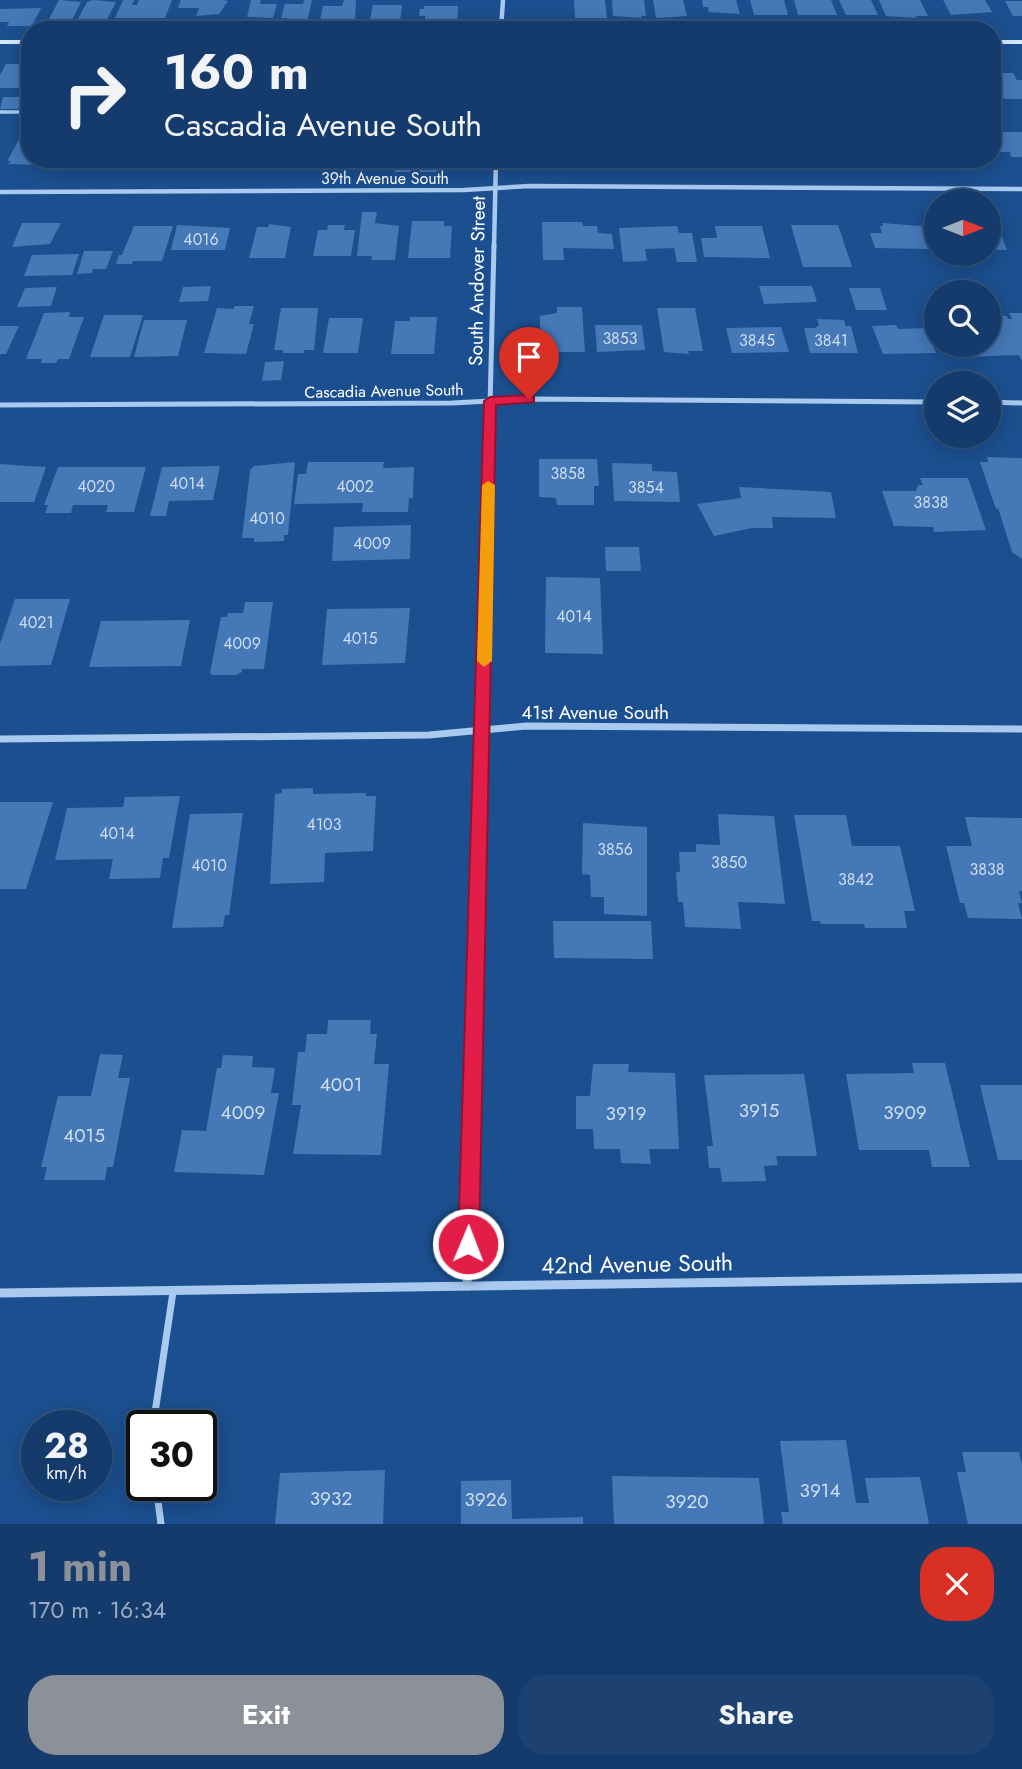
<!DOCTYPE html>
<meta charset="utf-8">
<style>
:root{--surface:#143b6b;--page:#1d4271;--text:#f1f3f6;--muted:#9dadc1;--line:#33557e;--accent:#8c9099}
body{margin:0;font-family:Jost,sans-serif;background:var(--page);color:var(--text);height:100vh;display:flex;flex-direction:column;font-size:26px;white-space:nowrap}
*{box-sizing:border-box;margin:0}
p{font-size:23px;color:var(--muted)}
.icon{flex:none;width:38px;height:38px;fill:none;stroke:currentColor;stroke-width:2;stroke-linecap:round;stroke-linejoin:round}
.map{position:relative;height:1524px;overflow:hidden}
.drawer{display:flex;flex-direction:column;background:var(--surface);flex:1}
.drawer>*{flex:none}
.banner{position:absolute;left:21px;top:21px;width:980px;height:147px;border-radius:28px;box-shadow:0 4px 18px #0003,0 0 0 2px var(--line);background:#143b6b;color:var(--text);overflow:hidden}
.needle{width:46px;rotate:90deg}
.buttons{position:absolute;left:924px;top:189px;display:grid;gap:14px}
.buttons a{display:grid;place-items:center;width:77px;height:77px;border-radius:50%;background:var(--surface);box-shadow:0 4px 18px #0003,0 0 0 2px var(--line);font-size:35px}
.speed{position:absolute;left:21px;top:1410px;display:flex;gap:14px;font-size:35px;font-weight:700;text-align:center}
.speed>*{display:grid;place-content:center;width:91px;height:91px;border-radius:50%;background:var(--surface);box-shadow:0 4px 18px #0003,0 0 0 2px var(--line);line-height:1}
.speed small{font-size:18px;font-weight:400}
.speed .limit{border:4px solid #111;border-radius:10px;background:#fff;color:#111}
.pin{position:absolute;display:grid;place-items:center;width:60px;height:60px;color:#fff;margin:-72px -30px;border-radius:50% 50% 50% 0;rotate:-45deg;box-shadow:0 0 7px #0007}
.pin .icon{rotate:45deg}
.me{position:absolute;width:77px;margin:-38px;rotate:1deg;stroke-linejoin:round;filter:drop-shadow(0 0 5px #0008)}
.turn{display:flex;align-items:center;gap:24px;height:147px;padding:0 28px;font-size:32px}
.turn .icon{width:91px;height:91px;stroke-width:2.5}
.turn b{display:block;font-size:49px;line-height:60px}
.round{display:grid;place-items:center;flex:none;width:74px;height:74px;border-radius:28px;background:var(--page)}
.head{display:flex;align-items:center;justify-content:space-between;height:119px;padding:0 28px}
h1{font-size:42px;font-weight:700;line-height:52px;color:var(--accent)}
.button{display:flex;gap:14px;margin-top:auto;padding:14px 28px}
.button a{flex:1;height:80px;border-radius:28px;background:var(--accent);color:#fff;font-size:28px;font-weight:700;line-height:80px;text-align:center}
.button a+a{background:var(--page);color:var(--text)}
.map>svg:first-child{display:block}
.building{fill:#4478b7}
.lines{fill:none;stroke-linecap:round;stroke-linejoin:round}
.lane-far1{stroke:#a9c9ee;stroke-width:3.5}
.lane{stroke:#a9c9ee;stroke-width:7}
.street-far3{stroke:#a9c9ee;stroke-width:4.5}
.street-far2{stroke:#a9c9ee;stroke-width:5}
.street-far1{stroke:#a9c9ee;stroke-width:7}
.street{stroke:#a9c9ee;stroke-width:9}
.secondary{fill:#d6e6fa;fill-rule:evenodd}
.route{fill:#e11d48;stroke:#92132f;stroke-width:2}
.slow{fill:#f59e0b}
.labels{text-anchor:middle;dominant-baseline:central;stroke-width:6;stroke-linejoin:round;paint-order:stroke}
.far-street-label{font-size:16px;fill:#fff;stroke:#1b4f8f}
.number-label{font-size:16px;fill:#d0dded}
.street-label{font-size:19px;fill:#fff;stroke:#1b4f8f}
.near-number-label{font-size:19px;fill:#d0dded}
.near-street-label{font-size:23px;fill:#fff;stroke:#1b4f8f}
</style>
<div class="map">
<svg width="1022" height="1524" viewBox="0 0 1022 1524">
<rect width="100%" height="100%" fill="#1b4f8f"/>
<g class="building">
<polygon points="59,0 81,2 71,22 48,21"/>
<polygon points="93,0 116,2 102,29 92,29 96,20 78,19 87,2"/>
<polygon points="123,0 134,0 132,5 137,5 139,0 172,0 165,18 115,18"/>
<polygon points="181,0 223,0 228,1 219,14 196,16 199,8 178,8"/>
<polygon points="251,0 261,0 260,4 277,4 273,18 247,17"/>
<polygon points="304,0 312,0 307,22 287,22 288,18 281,18 285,4 303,4"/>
<polygon points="344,0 356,0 355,21 320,20 323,6 342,6"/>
<polygon points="574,0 605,0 607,18 575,18"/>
<polygon points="612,0 644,0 646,16 641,16 642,18 613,16"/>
<polygon points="653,0 683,0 687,16 656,18"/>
<polygon points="702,0 736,0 740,14 709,12 708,7 703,7"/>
<polygon points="750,0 784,0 788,15 754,15"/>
<polygon points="794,0 831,0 837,15 798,15"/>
<polygon points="839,0 871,0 878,15 846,15"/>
<polygon points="879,0 920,0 928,16 915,16 917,18 886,16"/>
<polygon points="943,0 985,0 992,12 951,15"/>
<polygon points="1005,1 1022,1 1022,16 1013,16"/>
<polygon points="373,5 402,5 400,22 370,20"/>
<polygon points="424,6 458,6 457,24 438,24 438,19 425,19 425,16 419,16 420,9 424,9"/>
<polygon points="41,8 32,26 7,26 9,22 0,22 0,9"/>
<polygon points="6,64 30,64 30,80 26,88 0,88 0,75"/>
<polygon points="992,68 999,68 1002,73 1013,73 1017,80 1022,80 1022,99 1005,99 1000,95 994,95"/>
<polygon points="3,97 24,97 18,109 0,109"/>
<polygon points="992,132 1022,132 1022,157 1011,157 1010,152 992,152"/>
<polygon points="21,136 30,136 30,159 42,159 40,165 8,164 11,161 7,161"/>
<polygon points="49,159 76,159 73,165 46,165"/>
<polygon points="82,159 118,159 116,166 79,166"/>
<polygon points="144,159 181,159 178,166 141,166"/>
<polygon points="276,159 310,159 309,164 274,169"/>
<polygon points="390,159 442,159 441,172 395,172 395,169 389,169"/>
<polygon points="362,212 377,212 375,223 399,226 395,260 371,260 372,256 357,256"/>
<polygon points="412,221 444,221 444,226 452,226 450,258 408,258"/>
<polygon points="542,222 582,222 583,226 597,226 598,233 612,234 614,249 563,248 564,260 543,260"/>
<polygon points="22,223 61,223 50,244 12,247"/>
<polygon points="882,223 921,226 928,249 875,248 870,233 882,233 880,226 883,226"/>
<polygon points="269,224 291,227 285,258 249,258 257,227 268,227"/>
<polygon points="177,225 230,228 225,250 171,250"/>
<polygon points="328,225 345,225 344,230 355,230 351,256 313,256 318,230 327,230"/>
<polygon points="791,225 838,225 852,267 803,267"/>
<polygon points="134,226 173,226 162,261 133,261 132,264 116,264 119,255 122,255"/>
<polygon points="677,226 679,233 692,233 697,262 677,262 674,248 645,249 647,261 623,262 619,228"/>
<polygon points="715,226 762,226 770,258 704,257 701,238 717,238"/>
<polygon points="989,228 999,229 1007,250 989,250"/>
<polygon points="84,251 113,251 106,269 93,269 92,273 77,274"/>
<polygon points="79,254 72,275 24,276 32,255"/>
<polygon points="211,286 208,301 179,302 183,287"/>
<polygon points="759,286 812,286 817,302 764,304"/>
<polygon points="57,287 51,306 17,307 25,288"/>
<polygon points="849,288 880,288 887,310 856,310"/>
<polygon points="234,306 254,306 249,324 254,324 246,354 204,353 217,308 234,309"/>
<polygon points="557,307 582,307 585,352 553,352 553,345 540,345 540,316 557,313"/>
<polygon points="281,308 318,308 314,350 304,350 304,353 283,353 283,350 274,350"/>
<polygon points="657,308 695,308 703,351 688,351 689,354 664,352"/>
<polygon points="70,312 69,317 84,317 69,359 58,359 56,363 41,363 42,359 26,359 44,313"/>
<polygon points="1009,313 1022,313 1022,361 1019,355 965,357 963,352 959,352 956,345 989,345 989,316 1007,316 1008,319 1012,319"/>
<polygon points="104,315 143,315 130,357 90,357"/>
<polygon points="410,317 437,317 434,354 391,354 395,321 410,321"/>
<polygon points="329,318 363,318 358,353 323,353"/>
<polygon points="817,319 844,320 846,326 851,326 858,353 810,353 804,328 815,328 819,325"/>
<polygon points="144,320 187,320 178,356 134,357"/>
<polygon points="595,325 642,325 645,350 597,352"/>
<polygon points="896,325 898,329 926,328 936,353 883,354 872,326"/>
<polygon points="0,326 19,326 6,354 0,354"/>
<polygon points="781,327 789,352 732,353 726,328"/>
<polygon points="284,361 281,380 262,381 265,362"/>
<polygon points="987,457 1022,458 1022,559 1012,552 998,508 996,509 980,462 988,462"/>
<polygon points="539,459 597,459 599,486 594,486 594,505 557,505 556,498 539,497"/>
<polygon points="295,462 288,535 284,535 284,541 254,542 254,538 242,538 250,470 254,466"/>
<polygon points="308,462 384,462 383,468 414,467 413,498 409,498 408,512 362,512 363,503 294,504 298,474 306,474"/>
<polygon points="612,463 652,464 652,471 677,472 680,502 614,501"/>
<polygon points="0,464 46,467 34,502 0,502"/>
<polygon points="220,466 213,500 169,501 166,516 150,516 162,467"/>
<polygon points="58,467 146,467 134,512 106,512 108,505 73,505 71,513 45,513 48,505 44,505"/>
<polygon points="920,478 968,478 986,530 934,532 933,527 894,526 882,491 916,491 918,485 923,485"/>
<polygon points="739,487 831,492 836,518 772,517 773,528 752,528 714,536 697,504 741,498"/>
<polygon points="411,525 410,559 332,561 334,527"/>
<polygon points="605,547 639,547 641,571 606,571"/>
<polygon points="546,577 600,578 603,654 545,653"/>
<polygon points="15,599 70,599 51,665 0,666 0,644"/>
<polygon points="245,602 273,602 264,669 242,669 242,672 236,675 212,675 210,673 221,617 227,617 228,613 243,613"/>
<polygon points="410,608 405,663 322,665 327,609"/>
<polygon points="190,620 181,666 89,667 101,621"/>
<polygon points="313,788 313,794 366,793 366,796 376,796 373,851 325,853 324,882 270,884 275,794 282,793 282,789"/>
<polygon points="180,796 169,858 163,858 160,878 109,879 113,859 55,860 67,808 123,807 125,797"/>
<polygon points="0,802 53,802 26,889 0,889"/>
<polygon points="243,813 229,915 225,915 223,927 172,928 190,814"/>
<polygon points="718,814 774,816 785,904 738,902 741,929 685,927 683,902 678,902 676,872 680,872 679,852 696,852 696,844 720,845"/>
<polygon points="794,815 846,815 852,846 900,846 915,911 904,911 907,928 865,928 864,924 821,924 820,921 812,921"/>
<polygon points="965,817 1022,818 1022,891 1019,891 1022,903 1018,903 1022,919 968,918 964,903 960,903 946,846 972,846"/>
<polygon points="583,823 647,827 647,916 604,914 604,897 591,897 590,875 582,874"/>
<polygon points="553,921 651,921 653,959 554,958"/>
<polygon points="328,1020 371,1020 370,1034 377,1034 374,1064 389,1064 381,1155 293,1154 301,1105 292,1105 298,1052 305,1052 307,1034 327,1034"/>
<polygon points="100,1054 123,1055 118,1078 130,1078 113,1167 107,1167 105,1180 44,1180 47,1167 41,1167 58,1096 91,1096"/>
<polygon points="223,1055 253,1056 252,1067 275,1068 271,1093 279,1093 264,1175 174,1172 182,1130 206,1131 217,1068 221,1068"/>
<polygon points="912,1063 945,1063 970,1167 932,1167 929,1150 859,1150 846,1074 914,1073"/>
<polygon points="593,1064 629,1064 628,1072 675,1073 679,1149 649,1149 651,1164 621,1163 620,1149 594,1149 593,1129 576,1129 576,1096 590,1096"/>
<polygon points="804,1074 817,1156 776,1156 778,1165 764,1166 766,1181 722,1182 720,1168 709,1168 707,1146 713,1146 704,1075"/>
<polygon points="980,1085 1022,1085 1022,1160 998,1160"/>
<polygon points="846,1440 856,1503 869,1503 865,1478 920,1477 929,1524 783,1524 781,1512 789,1512 780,1441"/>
<polygon points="962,1452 1019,1452 1022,1465 1022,1524 968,1524 957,1472 966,1472"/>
<polygon points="385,1470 383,1524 275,1524 280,1473"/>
<polygon points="612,1476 759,1478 764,1524 614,1524"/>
<polygon points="511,1480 512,1519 583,1517 583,1524 461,1524 461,1481"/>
</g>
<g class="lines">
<polyline class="lane-far1" points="0,112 30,112"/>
<g class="lane">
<polyline points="153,1426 173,1292"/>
<polyline points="156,1486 161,1524"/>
</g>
<g class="street-far3">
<polyline points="501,30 503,0"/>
<polyline points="0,192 464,190 529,186 1022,189"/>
<polyline points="494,247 496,159"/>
</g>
<g class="street-far2">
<polyline points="989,402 1022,403"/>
<polyline points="0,405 452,403 529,399 936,402"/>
<polyline points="486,567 494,245"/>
</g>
<g class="street-far1">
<polyline points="0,739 429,735 526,726 1022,729"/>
<polyline points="475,983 486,565"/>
</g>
<g class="street">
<polyline points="467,1286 475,981"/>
<polyline points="0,1293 1022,1278"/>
</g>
<g class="secondary">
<rect x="0" y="40" width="30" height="4"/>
<rect x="992" y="40" width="30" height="4"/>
</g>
</g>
<polygon class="route" points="529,395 534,397 534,402 496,405 479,1244 475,1251 468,1254 461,1251 458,1244 484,401 490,397"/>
<polygon class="slow" points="488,481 495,485 492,661 484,667 477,661 482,485"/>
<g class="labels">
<g class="far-street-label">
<text x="385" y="178">39th Avenue South</text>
<text transform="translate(384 391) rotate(-1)">Cascadia Avenue South</text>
</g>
<g class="number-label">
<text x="201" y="239">4016</text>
<text x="620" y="338">3853</text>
<text x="757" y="340">3845</text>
<text x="831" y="340">3841</text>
<text x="568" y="473">3858</text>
<text x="187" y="483">4014</text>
<text x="96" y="486">4020</text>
<text x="355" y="486">4002</text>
<text x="646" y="487">3854</text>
<text x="931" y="502">3838</text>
<text x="267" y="518">4010</text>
<text x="372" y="543">4009</text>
<text x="574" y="616">4014</text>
<text x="36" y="622">4021</text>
<text x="360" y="638">4015</text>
<text x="242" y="643">4009</text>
<text x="324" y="824">4103</text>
<text x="117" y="833">4014</text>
<text x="615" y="849">3856</text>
<text x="729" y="862">3850</text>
<text x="209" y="865">4010</text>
<text x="987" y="869">3838</text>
<text x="856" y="879">3842</text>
</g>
<g class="street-label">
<text transform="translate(477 281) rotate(-89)">South Andover Street</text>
<text x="595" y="712">41st Avenue South</text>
</g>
<g class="near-number-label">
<text x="341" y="1084">4001</text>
<text x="759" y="1110">3915</text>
<text x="243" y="1112">4009</text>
<text x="905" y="1112">3909</text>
<text x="626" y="1113">3919</text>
<text x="84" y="1135">4015</text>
<text x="820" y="1490">3914</text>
<text x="331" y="1498">3932</text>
<text x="486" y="1499">3926</text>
<text x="687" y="1501">3920</text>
</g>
<g class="near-street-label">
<text transform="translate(637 1264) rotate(-1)">42nd Avenue South</text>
</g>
</g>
</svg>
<div class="buttons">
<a><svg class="needle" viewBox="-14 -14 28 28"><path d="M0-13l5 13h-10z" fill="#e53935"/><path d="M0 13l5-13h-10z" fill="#9dadc1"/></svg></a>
<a><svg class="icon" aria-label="search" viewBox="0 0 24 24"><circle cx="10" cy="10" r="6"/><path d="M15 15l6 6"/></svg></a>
<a><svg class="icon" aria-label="layers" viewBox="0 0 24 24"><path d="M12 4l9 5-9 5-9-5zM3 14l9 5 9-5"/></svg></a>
</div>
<div class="speed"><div>28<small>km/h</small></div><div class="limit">30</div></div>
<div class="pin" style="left:529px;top:399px;background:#d93025"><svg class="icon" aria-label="arrive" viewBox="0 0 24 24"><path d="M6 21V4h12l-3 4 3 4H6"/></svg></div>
<svg class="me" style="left:468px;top:1244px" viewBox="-20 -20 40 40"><circle r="17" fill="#e11d48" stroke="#fff" stroke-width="3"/><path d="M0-11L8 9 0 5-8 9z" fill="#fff"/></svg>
<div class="banner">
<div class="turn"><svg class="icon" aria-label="right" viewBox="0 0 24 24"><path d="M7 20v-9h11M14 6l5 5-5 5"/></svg><div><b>160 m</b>Cascadia Avenue South</div></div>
</div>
</div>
<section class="drawer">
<div class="head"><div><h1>1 min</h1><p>170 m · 16:34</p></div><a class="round" style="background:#d93025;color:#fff"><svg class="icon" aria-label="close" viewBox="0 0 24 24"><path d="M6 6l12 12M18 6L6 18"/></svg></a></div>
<div class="button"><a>Exit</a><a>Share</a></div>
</section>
